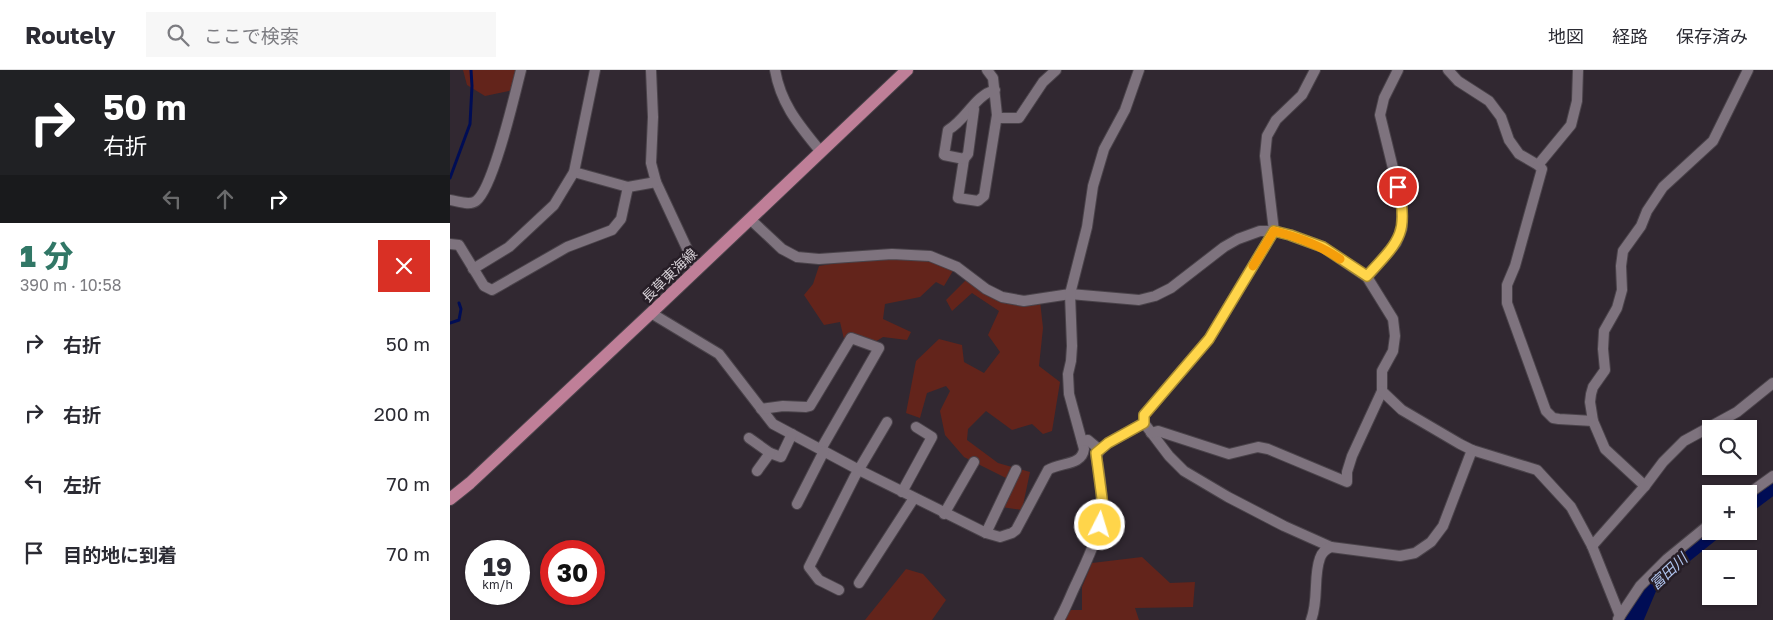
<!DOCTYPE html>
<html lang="ja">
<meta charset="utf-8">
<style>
:root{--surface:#fff;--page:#f7f7f7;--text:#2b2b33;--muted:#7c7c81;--line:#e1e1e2;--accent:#317766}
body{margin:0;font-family:"Golos Text","Noto Sans JP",sans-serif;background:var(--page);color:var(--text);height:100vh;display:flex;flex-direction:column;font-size:19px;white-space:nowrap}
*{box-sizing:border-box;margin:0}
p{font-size:16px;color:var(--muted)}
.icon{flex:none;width:28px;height:28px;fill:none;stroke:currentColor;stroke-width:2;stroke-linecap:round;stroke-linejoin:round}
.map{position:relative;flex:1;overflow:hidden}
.panel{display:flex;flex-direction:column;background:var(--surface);width:450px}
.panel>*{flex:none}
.guide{background:#202124;color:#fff;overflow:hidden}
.fabs{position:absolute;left:1252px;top:350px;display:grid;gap:10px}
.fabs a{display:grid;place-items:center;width:55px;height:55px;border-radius:0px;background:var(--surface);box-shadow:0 1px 4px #0004;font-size:25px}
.speed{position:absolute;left:15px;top:470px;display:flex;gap:10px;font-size:25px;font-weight:700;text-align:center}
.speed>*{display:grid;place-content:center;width:65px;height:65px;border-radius:50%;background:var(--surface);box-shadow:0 1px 4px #0004;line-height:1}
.speed small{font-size:12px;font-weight:400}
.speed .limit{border:8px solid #d22;background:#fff;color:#111}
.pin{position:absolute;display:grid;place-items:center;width:42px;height:42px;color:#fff;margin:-21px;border:2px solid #fff;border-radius:50%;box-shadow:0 1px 5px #0007}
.me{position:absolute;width:55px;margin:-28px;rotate:5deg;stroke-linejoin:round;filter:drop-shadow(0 0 4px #0008)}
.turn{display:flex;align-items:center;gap:18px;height:105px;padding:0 20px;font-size:22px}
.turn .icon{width:65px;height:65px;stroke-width:2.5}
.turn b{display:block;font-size:35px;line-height:42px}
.lanes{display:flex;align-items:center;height:48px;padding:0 20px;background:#0003;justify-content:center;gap:25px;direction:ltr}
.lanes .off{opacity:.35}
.round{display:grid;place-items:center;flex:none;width:52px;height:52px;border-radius:0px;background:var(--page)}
.overview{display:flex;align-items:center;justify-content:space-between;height:85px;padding:0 20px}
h1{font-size:30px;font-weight:800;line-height:38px;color:var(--accent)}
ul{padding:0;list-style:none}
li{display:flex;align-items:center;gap:15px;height:70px;padding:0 20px}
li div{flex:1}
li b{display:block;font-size:19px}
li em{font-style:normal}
header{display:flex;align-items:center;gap:30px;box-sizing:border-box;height:70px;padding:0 25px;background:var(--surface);border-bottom:1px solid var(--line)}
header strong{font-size:24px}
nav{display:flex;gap:28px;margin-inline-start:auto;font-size:18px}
.search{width:350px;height:45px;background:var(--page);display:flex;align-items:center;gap:12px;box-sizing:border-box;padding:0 18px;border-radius:0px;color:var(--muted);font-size:19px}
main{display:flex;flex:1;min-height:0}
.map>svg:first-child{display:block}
.green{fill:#63241b}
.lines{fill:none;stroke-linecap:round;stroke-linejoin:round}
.stream{stroke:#000d55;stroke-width:3}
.river{stroke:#000d55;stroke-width:18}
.minor-casing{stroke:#4a434a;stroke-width:12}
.major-casing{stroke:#4a434a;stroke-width:14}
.minor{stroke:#7e737e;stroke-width:10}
.major{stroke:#bf7f98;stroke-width:12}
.route-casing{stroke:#a68a30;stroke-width:12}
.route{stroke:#ffd54a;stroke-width:9}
.slow{stroke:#f59e0b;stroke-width:9}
.labels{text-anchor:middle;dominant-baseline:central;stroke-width:5;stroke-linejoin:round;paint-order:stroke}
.street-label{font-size:14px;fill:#d6d0d6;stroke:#271e27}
.water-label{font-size:15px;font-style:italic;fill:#afc4ee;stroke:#271e27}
</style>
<header>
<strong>Routely</strong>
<div class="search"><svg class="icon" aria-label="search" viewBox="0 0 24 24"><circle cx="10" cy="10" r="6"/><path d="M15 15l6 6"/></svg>ここで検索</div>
<nav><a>地図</a><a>経路</a><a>保存済み</a></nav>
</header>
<main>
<section class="panel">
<div class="guide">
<div class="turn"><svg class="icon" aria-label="right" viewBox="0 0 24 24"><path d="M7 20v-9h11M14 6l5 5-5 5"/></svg><div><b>50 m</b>右折</div></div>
<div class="lanes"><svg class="icon off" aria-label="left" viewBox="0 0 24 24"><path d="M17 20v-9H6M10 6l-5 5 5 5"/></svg><svg class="icon off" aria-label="ahead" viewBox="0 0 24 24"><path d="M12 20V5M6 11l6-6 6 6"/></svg><svg class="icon" aria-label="right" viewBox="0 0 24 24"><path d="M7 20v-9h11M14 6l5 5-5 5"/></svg></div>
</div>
<div class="overview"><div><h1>1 分</h1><p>390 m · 10:58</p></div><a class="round" style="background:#d93025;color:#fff"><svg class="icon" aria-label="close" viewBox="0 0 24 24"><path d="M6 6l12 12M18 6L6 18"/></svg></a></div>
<ul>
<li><svg class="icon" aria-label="right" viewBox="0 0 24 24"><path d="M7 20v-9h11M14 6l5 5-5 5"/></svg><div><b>右折</b></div><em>50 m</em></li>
<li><svg class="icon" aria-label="right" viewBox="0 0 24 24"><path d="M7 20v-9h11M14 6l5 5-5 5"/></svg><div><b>右折</b></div><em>200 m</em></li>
<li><svg class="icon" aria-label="left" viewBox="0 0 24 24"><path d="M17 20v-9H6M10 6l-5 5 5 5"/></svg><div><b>左折</b></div><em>70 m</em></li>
<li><svg class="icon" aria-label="arrive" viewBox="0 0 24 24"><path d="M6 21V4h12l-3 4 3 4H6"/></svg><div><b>目的地に到着</b></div><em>70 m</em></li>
</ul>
</section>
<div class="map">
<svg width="1323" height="550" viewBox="0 0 1323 550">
<rect width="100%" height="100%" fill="#312831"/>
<g class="green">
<polygon points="13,0 68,0 63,20 35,26 17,15"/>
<polygon points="412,189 478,190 504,199 494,216 486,212 470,227 435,234 433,249 461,262 457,270 433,267 425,272 402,265 394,269 390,252 374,255 354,225 363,214 369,196"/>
<polygon points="516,210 548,229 590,231 593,258 589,296 610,312 602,361 593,364 582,354 562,360 536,341 518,359 517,370 548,393 580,402 572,440 545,436 558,409 514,387 495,365 490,341 500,321 496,316 477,323 470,348 456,343 466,291 489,269 512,275 514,292 534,303 550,282 538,265 549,241 522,223 502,241 496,230"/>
<polygon points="692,487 720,513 745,512 743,537 685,538 689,550 614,550 621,540 632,540 632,517 642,493"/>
<polygon points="456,499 473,504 496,530 482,550 415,550"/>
</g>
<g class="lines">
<g class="stream">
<polyline points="0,108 20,54 22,16 21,0"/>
<polyline points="0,253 9,250 11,239 9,233"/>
</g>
<g class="river">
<polyline points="1299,433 1323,415"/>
<polyline points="1184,550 1198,517 1223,493 1263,461"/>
</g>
<defs>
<g id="minor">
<polyline points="201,0 203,47 201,93 206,112 247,200"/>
<path d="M325,0C331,35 350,56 371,82"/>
<path d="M537,0L543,8L547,45L534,126L528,131L508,128L514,89L494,85L498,60C516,50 525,25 545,20"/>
<polyline points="865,0 852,25 826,50 817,66 815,86 824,161 759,269 694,345 694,353 719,386 734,401 778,427 834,456 881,477"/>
<polyline points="998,0 1008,11 1039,31 1051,47 1059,70 1069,84 1088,95 1092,99 1065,196 1057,215 1057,233 1096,341 1103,348 1109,349 1143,351"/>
<polyline points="547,48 569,48 593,12 606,0"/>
<polyline points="514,89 518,84 524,39 523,37"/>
<polyline points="1088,95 1121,55 1127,31 1128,0"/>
<polyline points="124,102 178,117 206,112"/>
<path d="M0,130C8,131 19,136 26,131C43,119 65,24 71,0"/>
<polyline points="300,149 332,179 347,187 369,189 442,184 480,186 507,197 536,219 552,227 574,231 620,224 689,230 705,226 721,218 774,177 788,169 810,161 824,161 840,165 873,177 917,207 943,249 945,266 943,281 932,301 932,321 902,386 897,402 897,412 818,379 808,377 779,384 708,361 701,363"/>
<polyline points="0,174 9,175 34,216 42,220 117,177 162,160 171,149 178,117"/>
<polyline points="23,199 59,177 104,135 124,102 145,0"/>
<polyline points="917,207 946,173 952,158 952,135 930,45 934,28 948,0"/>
<path d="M201,243L269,284L323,354L409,400L536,463L550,467L562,463L566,460L598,400C610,392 632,396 634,379L619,324L618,304L621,291L622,276L620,224L637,157L643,116L654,79L675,40L689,0"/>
<polyline points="932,321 952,340 1010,374 1022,380 1087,400 1121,437 1142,476 1170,546"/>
<polyline points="311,339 333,336 356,337 360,336 401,268 429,278 371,379"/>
<polyline points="299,368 320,383 331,387 342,364"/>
<polyline points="632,371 638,370 650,380 658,373 694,353"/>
<polyline points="307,401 320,383"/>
<polyline points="1195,416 1155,379 1143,351 1140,332 1141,324 1143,317 1155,300 1153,279 1154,261 1167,238 1172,220 1171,196 1173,181 1191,156 1197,141 1213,117 1263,71 1298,0"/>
<polyline points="452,422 482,367 466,357"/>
<polyline points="1298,424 1323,406"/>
<polyline points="347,434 374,381"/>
<polyline points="494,444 524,392"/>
<polyline points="536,463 566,400"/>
<polyline points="1142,476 1195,416 1213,392 1234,371 1287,342 1323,313"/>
<polyline points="409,513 464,428"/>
<polyline points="389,520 369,510 359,497 405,406 437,352"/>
<polyline points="1168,549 1190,516 1217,489 1261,453"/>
<path d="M609,550C616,538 621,524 627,512C651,461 658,442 646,386L650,380"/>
<path d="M861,550C869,530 863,507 870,488C872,482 876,479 881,477L950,486L965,483L981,472L993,456L1022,380"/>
</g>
<polyline id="major" points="0,429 20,413 201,243 457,0"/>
</defs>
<use href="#minor" class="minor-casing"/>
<use href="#major" class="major-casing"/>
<use href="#minor" class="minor"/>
<use href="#major" class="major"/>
</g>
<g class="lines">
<defs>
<path id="route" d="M650,455L653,436L646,383L658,373L694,353V345L759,269L824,161L840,165L873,177L917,206C947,173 960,164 948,117"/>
</defs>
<use href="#route" class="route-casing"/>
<use href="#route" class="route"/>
<path class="slow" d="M803,196L824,161C848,167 870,175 890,189"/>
</g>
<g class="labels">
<g class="street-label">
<text transform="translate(219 205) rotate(-44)">長草東海線</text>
</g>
<g class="water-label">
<text transform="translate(1218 501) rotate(-43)">富田川</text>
</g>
</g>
</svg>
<div class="fabs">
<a><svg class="icon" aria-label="search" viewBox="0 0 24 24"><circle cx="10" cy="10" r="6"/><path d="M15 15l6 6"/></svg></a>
<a>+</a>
<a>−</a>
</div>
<div class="speed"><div>19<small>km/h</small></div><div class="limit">30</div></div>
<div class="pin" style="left:948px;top:117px;background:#d93025"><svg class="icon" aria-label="arrive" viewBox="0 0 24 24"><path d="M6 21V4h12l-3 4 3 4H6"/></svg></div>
<svg class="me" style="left:650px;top:455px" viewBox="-20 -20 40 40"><circle r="17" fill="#ffd54a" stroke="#fff" stroke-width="3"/><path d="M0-11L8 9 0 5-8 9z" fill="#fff"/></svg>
</div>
</main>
